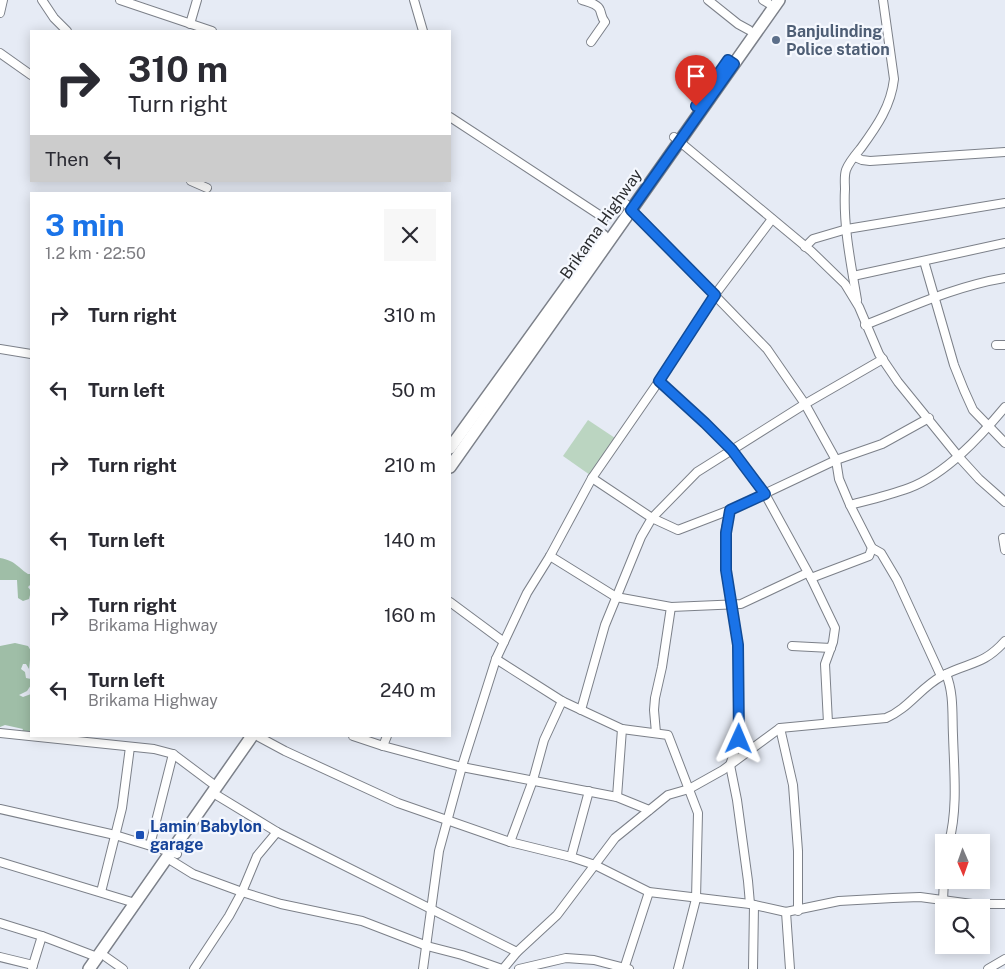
<!DOCTYPE html>
<meta charset="utf-8">
<style>
:root{--surface:#fff;--page:#f7f7f7;--text:#2b2b33;--muted:#7c7c81;--accent:#1a73e8}
body{margin:0;font-family:"Public Sans",sans-serif;background:var(--page);color:var(--text);height:100vh;display:flex;flex-direction:column;font-size:19px;white-space:nowrap}
*{box-sizing:border-box;margin:0}
p{font-size:16px;color:var(--muted)}
.icon{flex:none;width:28px;height:28px;fill:none;stroke:currentColor;stroke-width:2;stroke-linecap:round;stroke-linejoin:round}
.map{position:relative;flex:1;overflow:hidden}
.sheet{position:absolute;left:30px;top:192px;width:421px;height:545px;display:flex;flex-direction:column;background:var(--surface);border-radius:0px;box-shadow:0 2px 12px #0003}
.sheet>*{flex:none}
.guide{position:absolute;left:30px;top:30px;width:421px;height:152px;border-radius:0px;box-shadow:0 2px 12px #0003;background:#fff;color:var(--text);overflow:hidden}
.needle{width:32px;rotate:178deg}
.fabs{position:absolute;left:935px;top:834px;display:grid;gap:10px}
.fabs a{display:grid;place-items:center;width:55px;height:55px;border-radius:0px;background:var(--surface);box-shadow:0 2px 12px #0003;font-size:25px}
.pin{position:absolute;display:grid;place-items:center;width:42px;height:42px;color:#fff;margin:-51px -21px;border-radius:50% 50% 50% 0;rotate:-45deg;box-shadow:0 0 5px #0007}
.pin .icon{rotate:45deg}
.me{position:absolute;width:55px;margin:-28px;rotate:1deg;stroke-linejoin:round;filter:drop-shadow(0 0 4px #0008)}
.turn{display:flex;align-items:center;gap:18px;height:105px;padding:0 15px;font-size:22px}
.turn .icon{width:65px;height:65px;stroke-width:2.5}
.turn b{display:block;font-size:35px;line-height:42px}
.then{display:flex;align-items:center;height:48px;padding:0 15px;background:#0003;gap:10px;font-size:19px}
.round{display:grid;place-items:center;flex:none;width:52px;height:52px;border-radius:0px;background:var(--page)}
.headline{display:flex;align-items:center;justify-content:space-between;height:85px;padding:0 15px}
h1{font-size:30px;font-weight:700;line-height:38px;color:var(--accent)}
ul{padding:0;list-style:none}
li{display:flex;align-items:center;gap:15px;height:75px;padding:0 15px}
li div{flex:1}
li b{display:block;font-size:19px}
li em{font-style:normal}
.map>svg:first-child{display:block}
.green{fill:#bbd5c1}
.forest{fill:#9fbea7}
.lines{fill:none;stroke-linecap:round;stroke-linejoin:round}
.minor-casing{stroke:#7c8089;stroke-width:10}
.highway-casing{stroke:#7c8089;stroke-width:14}
.minor{stroke:#fff;stroke-width:8}
.highway{stroke:#fff;stroke-width:11}
.route-casing{stroke:#114b97;stroke-width:12}
.route{stroke:#1a73e8;stroke-width:9}
.service-dot{fill:#5c6f8a;stroke:#f5f8fe;stroke-width:2}
.transit-dot{fill:#1a4fb4;stroke:#f5f8fe;stroke-width:2}
.labels{text-anchor:middle;dominant-baseline:central;stroke-width:4.5;stroke-linejoin:round;paint-order:stroke}
.service-label{font-size:16px;font-weight:bold;fill:#4e5e75;stroke:#f5f8fe;text-anchor:start}
.street-label{font-size:16px;fill:#2a2c2f;stroke:#f5f8fe}
.transit-label{font-size:16px;font-weight:bold;fill:#164399;stroke:#f5f8fe;text-anchor:start}
</style>
<div class="map">
<svg width="1005" height="969" viewBox="0 0 1005 969">
<rect width="100%" height="100%" fill="#e6ebf5"/>
<polygon class="green" points="588,420 615,438 590,475 563,456"/>
<g class="forest">
<path d="M0,558C16,561 16,566 28,574H31V584L28,587L31,591L29,599L23,601L18,598L17,580H0Z"/>
<polygon points="15,643 28,646 31,651 29,669 26,664 23,664 21,669 25,672 26,678 31,679 31,685 27,691 19,695 23,697 31,694 31,736 21,733 23,729 5,725 0,727 0,646"/>
</g>
<g class="lines">
<defs>
<g id="minor">
<polyline points="42,0 54,18 67,31"/>
<polyline points="120,0 212,31"/>
<polyline points="414,0 423,31"/>
<path d="M582,0C588,2 598,4 600,10C602,15 601,17 605,22L591,42"/>
<polyline points="708,0 738,24 749,30"/>
<polyline points="763,0 768,3"/>
<polyline points="0,13 3,0"/>
<polyline points="190,24 197,0"/>
<polyline points="0,53 31,75"/>
<polyline points="450,117 604,218"/>
<polyline points="674,137 811,251 845,284 859,307 879,354 898,382 958,456 979,479 1005,502"/>
<polyline points="855,157 862,160 870,161 1005,152"/>
<polyline points="191,181 207,188"/>
<polyline points="626,204 767,349 805,404 836,460 839,479 850,505 872,548 881,553 897,580 941,676"/>
<polyline points="805,247 813,239 847,229 1005,203"/>
<polyline points="924,261 954,365 964,390 973,410 1005,443"/>
<polyline points="853,276 1005,243"/>
<path d="M857,300C851,264 843,226 845,189C845,183 844,176 846,170C849,162 856,154 861,148C877,126 891,106 894,79L883,0"/>
<path d="M865,325C911,307 956,286 1005,278"/>
<polyline points="996,345 1005,345"/>
<polyline points="0,349 31,354"/>
<polyline points="659,381 705,423 732,450 765,494 811,578 835,628 833,642 825,664 828,723"/>
<polyline points="592,478 652,518 678,530 730,510 836,460 882,444 929,418"/>
<path d="M850,505C869,500 890,495 909,488C946,474 980,437 1005,407"/>
<polyline points="730,510 725,533 726,571 738,645 739,687 739,739 730,765 737,800 748,881 750,904"/>
<polyline points="1003,538 1005,550"/>
<polyline points="550,556 616,597 671,607 741,604 807,573"/>
<polyline points="811,578 869,556 872,548"/>
<polyline points="450,602 504,642"/>
<polyline points="792,646 831,648"/>
<polyline points="496,659 562,701 622,729 668,735 698,813 696,899 678,969"/>
<path d="M946,674C954,693 952,715 953,735C954,770 958,809 949,842"/>
<polyline points="581,710 605,625 641,537 652,518 697,472 805,404 883,359"/>
<polyline points="780,728 793,785 798,851 798,911"/>
<polyline points="0,733 154,749 173,754 217,787"/>
<polyline points="656,733 654,710 655,698 662,667 671,607"/>
<polyline points="353,736 383,746 462,767 617,797 649,810"/>
<polyline points="259,737 285,751 398,803 510,842 571,857 595,865 649,892 750,904 786,912 839,901 893,898 920,897 972,904 1005,904"/>
<polyline points="383,746 387,736"/>
<polyline points="218,796 277,832 517,952"/>
<polyline points="617,797 622,729"/>
<polyline points="0,809 115,835 177,854"/>
<polyline points="510,842 533,780 544,740 562,701"/>
<polyline points="150,845 173,754"/>
<polyline points="571,857 589,791"/>
<polyline points="172,861 193,874 242,892 281,904 362,921 427,946 462,955 502,969"/>
<polyline points="0,862 135,903"/>
<polyline points="101,892 122,808 130,747"/>
<polyline points="943,900 944,880"/>
<polyline points="786,912 790,969"/>
<polyline points="0,923 42,936 97,957"/>
<polyline points="0,957 33,965 32,969"/>
<polyline points="106,957 123,969"/>
<polyline points="33,965 42,936"/>
<polyline points="194,969 229,916 242,892 257,856 277,832"/>
<polyline points="423,969 439,851 463,763 496,659 527,593 550,556 592,478 659,381 717,292 772,219"/>
<path d="M503,969L517,952L557,915L615,838L668,795L689,789L723,770L780,728L886,718C908,709 921,687 942,676C968,662 983,666 1005,641"/>
<polyline points="519,969 566,958 594,960 629,969"/>
<polyline points="624,969 649,892"/>
<polyline points="753,969 754,905"/>
<polyline points="988,969 1005,959"/>
</g>
<g id="highway">
<polyline points="450,448 603,236"/>
<polyline points="450,467 779,0"/>
<polyline points="89,969 252,736"/>
</g>
</defs>
<use href="#minor" class="minor-casing"/>
<use href="#highway" class="highway-casing"/>
<use href="#minor" class="minor"/>
<use href="#highway" class="highway"/>
</g>
<g class="lines">
<defs>
<polyline id="route" points="696,106 728,60 734,64 631,210 715,295 659,381 705,423 732,450 765,494 730,510 726,533 726,570 738,645 739,739"/>
</defs>
<use href="#route" class="route-casing"/>
<use href="#route" class="route"/>
</g>
<circle class="service-dot" cx="776" cy="40" r="5"/>
<rect class="transit-dot" x="135" y="830" width="10" height="10" rx="2.5"/>
<g class="labels">
<g class="service-label">
<text x="786" y="31">Banjulinding<tspan x="786" dy="18">Police station</tspan></text>
</g>
<g class="street-label">
<text transform="translate(601 224) rotate(-55)">Brikama Highway</text>
</g>
<g class="transit-label">
<text x="150" y="826">Lamin Babylon<tspan x="150" dy="18">garage</tspan></text>
</g>
</g>
</svg>
<div class="fabs">
<a><svg class="needle" viewBox="-14 -14 28 28"><path d="M0-13l5 13h-10z" fill="#e53935"/><path d="M0 13l5-13h-10z" fill="#7c7c81"/></svg></a>
<a><svg class="icon" aria-label="search" viewBox="0 0 24 24"><circle cx="10" cy="10" r="6"/><path d="M15 15l6 6"/></svg></a>
</div>
<div class="pin" style="left:696px;top:106px;background:#d93025"><svg class="icon" aria-label="arrive" viewBox="0 0 24 24"><path d="M6 21V4h12l-3 4 3 4H6"/></svg></div>
<svg class="me" style="left:739px;top:739px" viewBox="-20 -20 40 40"><path d="M0-17L14 15 0 8-14 15z" fill="#1a73e8" stroke="#fff" stroke-width="4"/></svg>
<div class="guide">
<div class="turn"><svg class="icon" aria-label="right" viewBox="0 0 24 24"><path d="M7 20v-9h11M14 6l5 5-5 5"/></svg><div><b>310 m</b>Turn right</div></div>
<div class="then">Then<svg class="icon" aria-label="left" viewBox="0 0 24 24"><path d="M17 20v-9H6M10 6l-5 5 5 5"/></svg></div>
</div>
<section class="sheet">
<div class="headline"><div><h1>3 min</h1><p>1.2 km · 22:50</p></div><a class="round"><svg class="icon" aria-label="close" viewBox="0 0 24 24"><path d="M6 6l12 12M18 6L6 18"/></svg></a></div>
<ul>
<li><svg class="icon" aria-label="right" viewBox="0 0 24 24"><path d="M7 20v-9h11M14 6l5 5-5 5"/></svg><div><b>Turn right</b></div><em>310 m</em></li>
<li><svg class="icon" aria-label="left" viewBox="0 0 24 24"><path d="M17 20v-9H6M10 6l-5 5 5 5"/></svg><div><b>Turn left</b></div><em>50 m</em></li>
<li><svg class="icon" aria-label="right" viewBox="0 0 24 24"><path d="M7 20v-9h11M14 6l5 5-5 5"/></svg><div><b>Turn right</b></div><em>210 m</em></li>
<li><svg class="icon" aria-label="left" viewBox="0 0 24 24"><path d="M17 20v-9H6M10 6l-5 5 5 5"/></svg><div><b>Turn left</b></div><em>140 m</em></li>
<li><svg class="icon" aria-label="right" viewBox="0 0 24 24"><path d="M7 20v-9h11M14 6l5 5-5 5"/></svg><div><b>Turn right</b><p>Brikama Highway</p></div><em>160 m</em></li>
<li><svg class="icon" aria-label="left" viewBox="0 0 24 24"><path d="M17 20v-9H6M10 6l-5 5 5 5"/></svg><div><b>Turn left</b><p>Brikama Highway</p></div><em>240 m</em></li>
</ul>
</section>
</div>
